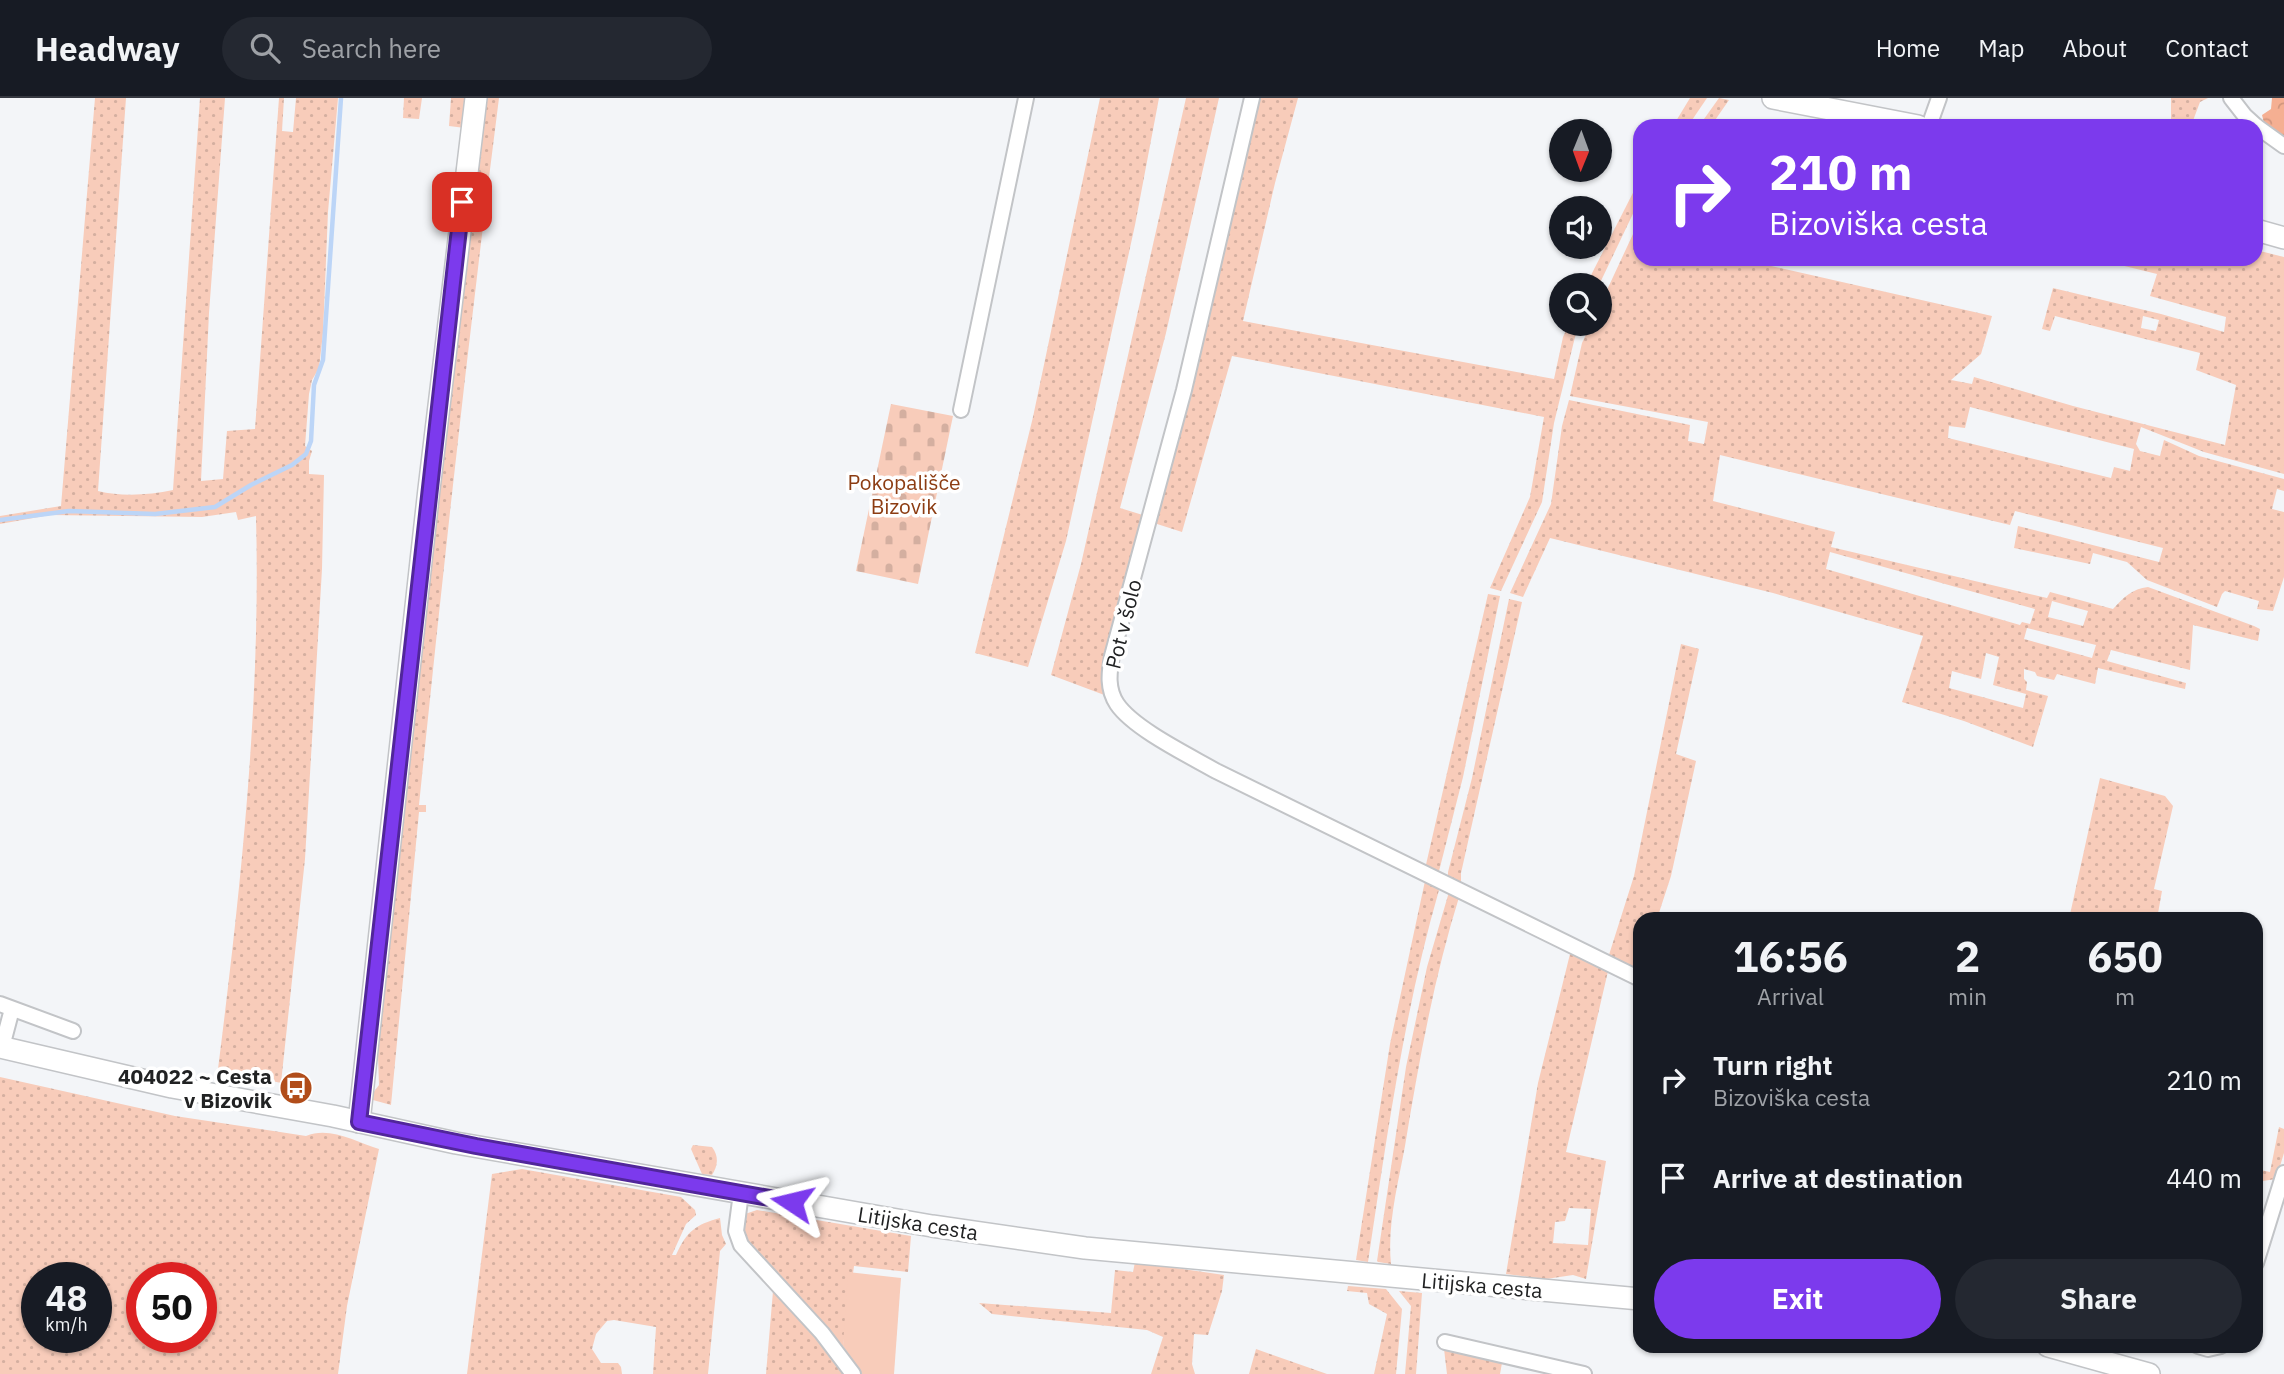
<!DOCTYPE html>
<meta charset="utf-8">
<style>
:root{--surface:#171b24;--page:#242831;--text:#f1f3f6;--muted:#9ea1a6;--line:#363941;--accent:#7c3aed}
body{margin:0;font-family:"IBM Plex Sans",sans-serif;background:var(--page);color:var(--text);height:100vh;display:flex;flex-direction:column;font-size:26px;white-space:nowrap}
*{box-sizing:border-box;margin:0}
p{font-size:23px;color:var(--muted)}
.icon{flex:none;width:38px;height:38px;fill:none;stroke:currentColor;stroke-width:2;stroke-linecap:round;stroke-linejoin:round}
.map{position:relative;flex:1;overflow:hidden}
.drawer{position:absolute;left:1633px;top:814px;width:630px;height:441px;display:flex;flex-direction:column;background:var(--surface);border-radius:21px;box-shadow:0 2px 5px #0004}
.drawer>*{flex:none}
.hud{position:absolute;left:1633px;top:21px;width:630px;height:147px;border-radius:21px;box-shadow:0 2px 5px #0004;background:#7c3aed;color:#fff;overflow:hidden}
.needle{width:46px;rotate:181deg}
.fabs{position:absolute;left:1549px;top:21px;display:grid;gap:14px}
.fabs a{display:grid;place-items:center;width:63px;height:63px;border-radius:50%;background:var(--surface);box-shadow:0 2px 5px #0004;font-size:35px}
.speed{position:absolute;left:21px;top:1164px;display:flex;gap:14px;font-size:35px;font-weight:700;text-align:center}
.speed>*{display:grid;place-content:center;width:91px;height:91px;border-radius:50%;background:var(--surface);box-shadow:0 2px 5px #0004;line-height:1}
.speed small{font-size:18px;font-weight:400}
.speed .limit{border:10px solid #d22;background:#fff;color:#111}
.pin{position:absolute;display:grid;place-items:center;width:60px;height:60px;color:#fff;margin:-30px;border-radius:14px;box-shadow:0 4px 10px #0006}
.me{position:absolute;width:77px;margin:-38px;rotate:280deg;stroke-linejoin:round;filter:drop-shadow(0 0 5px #0008)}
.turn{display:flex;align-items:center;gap:24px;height:147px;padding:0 21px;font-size:32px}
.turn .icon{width:91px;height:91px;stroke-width:2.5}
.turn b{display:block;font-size:49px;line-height:60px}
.eta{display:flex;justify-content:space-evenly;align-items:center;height:119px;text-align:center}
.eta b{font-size:42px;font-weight:700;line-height:49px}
.cta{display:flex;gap:14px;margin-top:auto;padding:14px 21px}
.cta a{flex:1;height:80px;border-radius:42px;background:var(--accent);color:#fff;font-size:28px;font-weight:700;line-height:80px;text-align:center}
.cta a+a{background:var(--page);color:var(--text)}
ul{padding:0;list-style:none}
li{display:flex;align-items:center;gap:21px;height:98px;padding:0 21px}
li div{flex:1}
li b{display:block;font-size:26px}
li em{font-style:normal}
header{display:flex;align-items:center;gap:42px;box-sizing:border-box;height:98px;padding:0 35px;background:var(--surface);border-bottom:2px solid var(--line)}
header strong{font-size:33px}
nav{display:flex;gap:38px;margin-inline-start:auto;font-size:24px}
.search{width:490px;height:63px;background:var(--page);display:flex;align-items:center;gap:18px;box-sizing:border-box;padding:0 24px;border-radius:38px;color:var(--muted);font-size:26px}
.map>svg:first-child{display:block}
.grass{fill:url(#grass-dots);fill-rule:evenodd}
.forest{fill:url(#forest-crowns)}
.cemetery{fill:url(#cemetery-stones)}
.garden{fill:#f8ccba}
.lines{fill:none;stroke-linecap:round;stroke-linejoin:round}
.stream{stroke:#bcd5f7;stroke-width:4.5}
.street-casing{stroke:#c2c4c7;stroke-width:18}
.secondary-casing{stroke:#c2c4c7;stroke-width:24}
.street{stroke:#fff;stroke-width:14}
.secondary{stroke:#fff;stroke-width:21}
.route-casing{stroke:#51269a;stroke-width:18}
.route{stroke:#7c3aed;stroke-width:12}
.labels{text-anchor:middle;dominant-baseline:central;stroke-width:7;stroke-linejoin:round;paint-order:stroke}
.park-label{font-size:21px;fill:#8c3c12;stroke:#fff}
.street-label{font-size:21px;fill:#212223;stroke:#fff}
.poi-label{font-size:21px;font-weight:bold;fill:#212223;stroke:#fff;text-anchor:end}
</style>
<header>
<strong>Headway</strong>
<div class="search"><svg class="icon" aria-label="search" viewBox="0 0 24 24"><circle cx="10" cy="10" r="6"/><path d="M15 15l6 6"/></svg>Search here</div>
<nav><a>Home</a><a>Map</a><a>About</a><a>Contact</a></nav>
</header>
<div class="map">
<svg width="2284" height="1276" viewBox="0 0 2284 1276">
<defs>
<pattern id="grass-dots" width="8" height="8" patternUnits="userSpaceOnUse" patternTransform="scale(1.75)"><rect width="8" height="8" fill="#f8ccba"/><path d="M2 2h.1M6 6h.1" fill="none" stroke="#d4afa0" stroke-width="1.8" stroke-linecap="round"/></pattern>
<pattern id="forest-crowns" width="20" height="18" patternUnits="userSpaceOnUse" patternTransform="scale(1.75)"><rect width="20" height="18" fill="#f5af92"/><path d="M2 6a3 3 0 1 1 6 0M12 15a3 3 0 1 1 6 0" fill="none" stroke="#d2967e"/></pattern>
<pattern id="cemetery-stones" width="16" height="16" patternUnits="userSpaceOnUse" patternTransform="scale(1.75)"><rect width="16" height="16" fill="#f8ccba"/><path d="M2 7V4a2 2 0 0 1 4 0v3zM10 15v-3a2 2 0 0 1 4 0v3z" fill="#d4afa0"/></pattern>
</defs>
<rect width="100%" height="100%" fill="#f3f5f8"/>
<g class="grass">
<path d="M95,0H126L98,393C122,399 149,397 173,392L200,0H225L209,215L201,383L223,381L227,333L255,331L279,0H284L282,33L293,34L296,0H338L328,114L323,235L319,270L312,282L309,296L305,348L312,353L309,363V376L324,377L322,471L305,761L281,985L218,971C241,788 261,603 256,418L238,422L236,414L202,419L50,417L0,426V418L61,408Z"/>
<polygon points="404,0 422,0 419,21 403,20"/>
<polygon points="451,0 468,0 465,30 449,28"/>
<path d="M483,0H499C469,235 443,471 419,707H426V714H419L391,1007L373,1002V995L379,987L378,958L396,762Z"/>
<polygon points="1100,0 1159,0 1135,127 1066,443 1028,569 975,555 1033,319"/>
<polygon points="1186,0 1219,0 1166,235 1120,410 1146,418 1107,598 1051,577 1081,466"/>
<polygon points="1256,0 1298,0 1275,85 1243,223 1554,281 1563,239 1569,226 1581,226 1575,239 1554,325 1542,404 1501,493 1490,490 1530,399 1544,319 1232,258 1182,434 1154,425"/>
<polygon points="1690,0 1707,0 1688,28 1673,28"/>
<polygon points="1719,0 1729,2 1711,28 1699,28"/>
<polygon points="2171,0 2208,0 2200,4 2191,28 2171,28"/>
<polygon points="1640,81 1640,101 1599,187 1586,187"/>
<path d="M1640,121V161H1740L1992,218L1981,256L1951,282L1972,286L1974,279L2073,308L2225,347L2236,287L2196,272L2200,255L2055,218L2050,233L2042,231L2053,190L2161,216L2224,234L2226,219L2150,198L2157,176L2096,161H2256V152L2284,159V376L2204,354L2141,329L2136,346L2140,353L2160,358L2164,342L2199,358L2284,381V393L2277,391L2272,411L2284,414V479L2273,513L2257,511L2259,503L2225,493L2222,496L2217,509L2147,482L2127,464L2093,455L2090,466L2014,450L2018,428L2159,464L2163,450L2015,413L2010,427L1720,357L1713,403L1835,434L1831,449L2047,500L2050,494L2113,511C2124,499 2132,491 2148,489L2254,528L2260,531L2258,543L2193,527L2190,572L2111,552L2107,563L2186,585L2185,591L2098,570L2095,586L2057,576L2054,582L2037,578L2035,574L2024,571V581L2027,584L2026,592L2048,598L2033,649L1964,623L1902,604L1923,538L1773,495L1550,440L1523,499L1510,495L1551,406L1562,328L1569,302L1690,327L1688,343L1704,346L1708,324L1570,298L1582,245L1591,226H1600V207ZM2143,218L2159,222L2156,233L2141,230ZM1970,309L2134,351L2130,373L2114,369L2111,380L1948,340L1949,328L1965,330ZM1830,454L2035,511L2030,526L2022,524L2020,527L1826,471ZM2052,503L2088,513L2083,528L2048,519ZM2027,530L2096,547L2092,560L2024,541ZM1986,555L1999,559L1993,587L2026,596L2023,610L1949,590L1952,573L1981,581Z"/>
<polygon points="1488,496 1500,498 1463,679 1438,777 1425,771"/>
<polygon points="1509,501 1522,504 1461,775 1461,787 1448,780 1448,774 1472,680"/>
<polygon points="1681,546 1699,551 1676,656 1696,663 1671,778 1657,821 1640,821 1640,875 1608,860 1634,778"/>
<polygon points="2100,680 2165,698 2173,708 2154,791 2162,793 2157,821 2069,821"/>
<path d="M1425,783L1439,789V792C1404,914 1387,1038 1368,1164L1356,1162L1390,946Z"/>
<path d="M1449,794L1460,796C1434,879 1419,963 1405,1048C1398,1086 1387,1127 1391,1166L1378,1164L1377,1163L1406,969L1427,869Z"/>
<path d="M1571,852L1609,869L1566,1054L1606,1063L1586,1181L1573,1177L1546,1181L1506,1176L1538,985ZM1569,1110L1591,1111L1588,1147L1553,1145L1555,1124L1565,1123Z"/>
<path d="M0,979L175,1018L306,1038C330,1028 356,1044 379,1051L347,1208L338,1276H0ZM37,1180H96V1239H37ZM142,1180H201V1239H142Z"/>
<polygon points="2279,1029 2284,1031 2284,1055 2276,1081 2256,1084 2256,1071 2270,1074"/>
<path d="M693,1047L712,1049C719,1058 718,1068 712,1077L702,1076L691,1051Z"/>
<path d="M522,1071L681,1099L695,1112L696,1117L686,1126L672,1157H676C687,1133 695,1127 720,1120L722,1137L726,1146L720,1153L708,1276H653L656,1229L614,1222L607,1223L596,1236L592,1251L601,1265H618L621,1269L622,1276H467L492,1076Z"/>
<polygon points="757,1112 911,1138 908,1174 854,1168 843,1248 751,1152 742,1134 745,1116"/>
<polygon points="1135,1164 1224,1177 1222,1193 1208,1237 1194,1236 1192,1266 1195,1276 1151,1276 1163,1239 1147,1232 992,1216 979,1205 1111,1215 1115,1172 1133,1174"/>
<polygon points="1348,1188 1386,1191 1402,1211 1396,1276 1374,1276 1387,1216 1369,1206 1367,1195 1347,1193"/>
<polygon points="773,1193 809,1231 844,1276 766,1276"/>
<polygon points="1399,1193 1422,1195 1416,1276 1405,1276 1411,1208"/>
<polygon points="1256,1251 1327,1276 1249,1276"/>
<polygon points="1444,1251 1502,1265 1500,1276 1447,1276"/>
</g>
<polygon class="forest" points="2272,0 2284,0 2284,43 2265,29 2262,17 2271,11"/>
<polygon class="cemetery" points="891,306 953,318 918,486 856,473"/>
<polygon class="garden" points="848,1174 901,1180 894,1276 862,1276 843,1248"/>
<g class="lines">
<polyline class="stream" points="0,422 69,413 155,416 215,409 251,387 292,367 306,356 311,343 314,287 323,262 341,0"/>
<defs>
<g id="street">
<path d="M1252,0L1184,292L1112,558C1109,575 1107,591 1117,606C1134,631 1190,658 1216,673L1640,881"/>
<polyline points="2231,0 2245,18 2256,28"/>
<polyline points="1929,28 1939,0"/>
<polyline points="2256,28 2284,48"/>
<polyline points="961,312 1026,0"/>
<polyline points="0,906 73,933"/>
<polyline points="2,949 12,911"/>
<polyline points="741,1095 736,1133 741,1147 822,1235 853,1276"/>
<polyline points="2256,1165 2284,1075"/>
<polyline points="1445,1244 1584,1276"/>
<polyline points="2198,1248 2208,1251 2221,1248"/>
</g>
<g id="secondary">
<polyline points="1773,0 1918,28"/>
<polyline points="2256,132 2284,140"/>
<polyline points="0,949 172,989 333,1018 456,1045 932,1128 1085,1150 1640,1201"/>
<polyline points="359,1024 429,391 476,0"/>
<polyline points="2048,1248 2149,1276"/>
</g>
</defs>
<use href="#street" class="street-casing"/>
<use href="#secondary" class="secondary-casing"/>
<use href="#street" class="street"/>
<use href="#secondary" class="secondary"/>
</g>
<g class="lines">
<defs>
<polyline id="route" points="462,104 359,1024 476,1048 792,1104"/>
</defs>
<use href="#route" class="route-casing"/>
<use href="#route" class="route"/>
</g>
<defs>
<symbol id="bus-disc" viewBox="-11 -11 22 22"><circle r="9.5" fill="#b14d1a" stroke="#fff"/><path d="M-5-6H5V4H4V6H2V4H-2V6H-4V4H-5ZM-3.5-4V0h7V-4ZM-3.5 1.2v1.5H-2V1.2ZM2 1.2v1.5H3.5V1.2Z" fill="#fff"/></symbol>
</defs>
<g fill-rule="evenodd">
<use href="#bus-disc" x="277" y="971" width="38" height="38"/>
</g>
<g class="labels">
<g class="park-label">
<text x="904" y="384">Pokopališče<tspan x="904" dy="24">Bizovik</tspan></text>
</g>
<g class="street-label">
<text transform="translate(1123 526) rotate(-76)">Pot v šolo</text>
<text transform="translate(918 1125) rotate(9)">Litijska cesta</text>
<text transform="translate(1482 1187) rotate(5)">Litijska cesta</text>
</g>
<g class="poi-label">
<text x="272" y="978">404022 ~ Cesta<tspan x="272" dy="24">v Bizovik</tspan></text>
</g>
</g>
</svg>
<div class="fabs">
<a><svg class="needle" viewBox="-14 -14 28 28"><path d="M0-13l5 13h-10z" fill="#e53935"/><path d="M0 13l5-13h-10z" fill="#9ea1a6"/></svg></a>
<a><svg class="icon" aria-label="sound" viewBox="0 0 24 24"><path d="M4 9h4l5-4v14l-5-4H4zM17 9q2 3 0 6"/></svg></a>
<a><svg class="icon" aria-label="search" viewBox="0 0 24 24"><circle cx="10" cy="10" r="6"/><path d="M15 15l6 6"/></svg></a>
</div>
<div class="speed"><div>48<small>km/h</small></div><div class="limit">50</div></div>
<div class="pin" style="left:462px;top:104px;background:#d93025"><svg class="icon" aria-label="arrive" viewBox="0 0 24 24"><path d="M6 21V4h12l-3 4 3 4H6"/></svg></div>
<svg class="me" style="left:792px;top:1104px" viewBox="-20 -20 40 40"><path d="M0-17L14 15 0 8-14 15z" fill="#7c3aed" stroke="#fff" stroke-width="4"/></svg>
<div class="hud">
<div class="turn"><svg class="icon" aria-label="right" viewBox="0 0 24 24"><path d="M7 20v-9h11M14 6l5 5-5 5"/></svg><div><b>210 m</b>Bizoviška cesta</div></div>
</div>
<section class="drawer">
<div class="eta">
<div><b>16:56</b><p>Arrival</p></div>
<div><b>2</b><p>min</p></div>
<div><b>650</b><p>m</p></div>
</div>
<ul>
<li><svg class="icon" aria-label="right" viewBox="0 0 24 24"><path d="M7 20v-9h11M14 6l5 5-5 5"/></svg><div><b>Turn right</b><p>Bizoviška cesta</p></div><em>210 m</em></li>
<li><svg class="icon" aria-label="arrive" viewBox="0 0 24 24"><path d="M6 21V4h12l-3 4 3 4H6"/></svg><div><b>Arrive at destination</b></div><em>440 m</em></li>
</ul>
<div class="cta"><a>Exit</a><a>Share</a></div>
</section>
</div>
